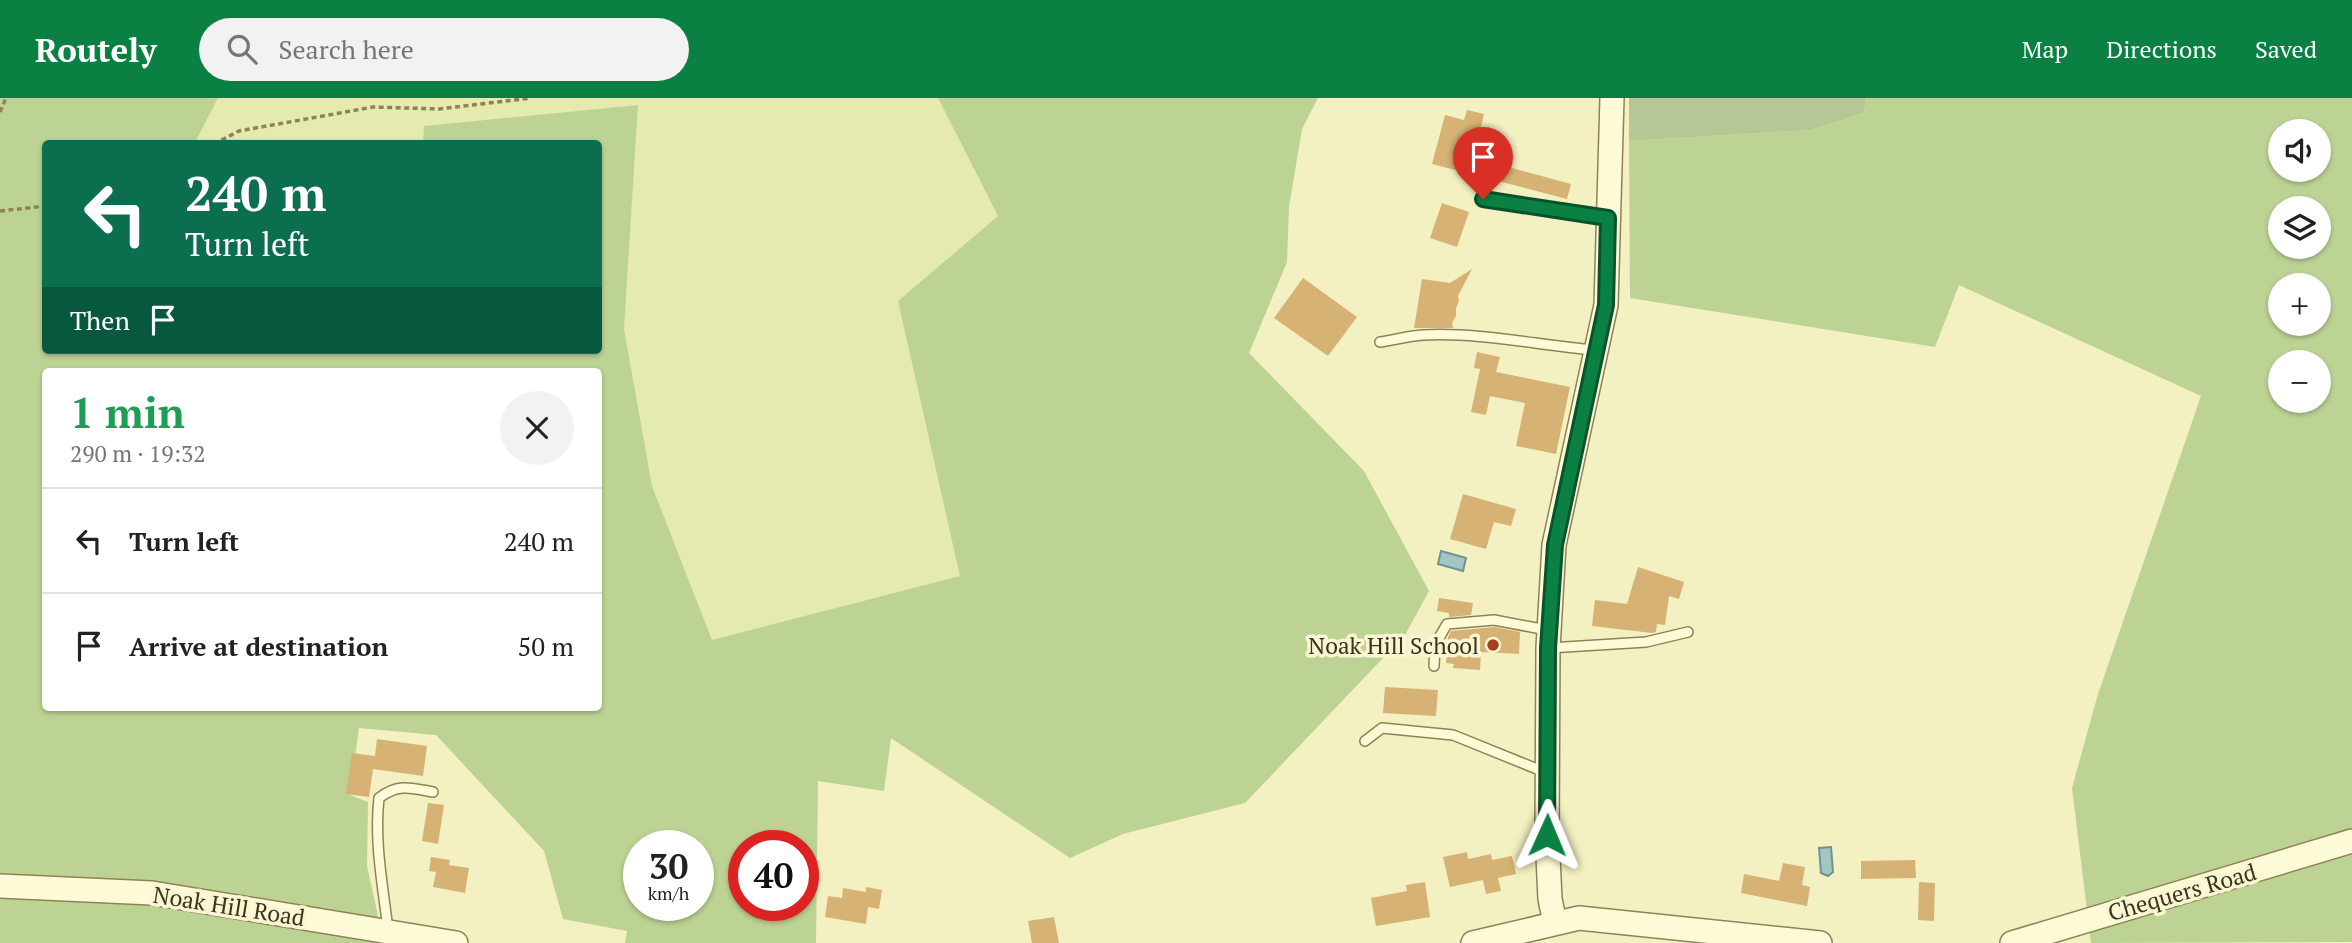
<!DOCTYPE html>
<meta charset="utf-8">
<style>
:root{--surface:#fff;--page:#f2f2f2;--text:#222;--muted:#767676;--line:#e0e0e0;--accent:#0b8043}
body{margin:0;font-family:"PT Serif",serif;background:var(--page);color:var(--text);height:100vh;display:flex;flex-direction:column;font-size:26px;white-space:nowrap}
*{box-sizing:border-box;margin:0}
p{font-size:23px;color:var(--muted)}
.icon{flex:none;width:38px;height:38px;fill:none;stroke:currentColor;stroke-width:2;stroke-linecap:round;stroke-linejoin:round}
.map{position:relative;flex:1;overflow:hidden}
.panel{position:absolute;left:42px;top:270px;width:560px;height:343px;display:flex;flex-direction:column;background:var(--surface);border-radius:7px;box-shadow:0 2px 5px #0004}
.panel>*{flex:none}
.hud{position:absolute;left:42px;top:42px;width:560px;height:214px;border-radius:7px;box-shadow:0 2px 5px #0004;background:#0b6e4f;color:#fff;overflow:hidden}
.controls{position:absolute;left:2268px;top:21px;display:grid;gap:14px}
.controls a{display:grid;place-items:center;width:63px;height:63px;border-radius:50%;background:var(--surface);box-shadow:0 2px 5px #0004;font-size:35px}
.speed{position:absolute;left:623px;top:732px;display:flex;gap:14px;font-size:35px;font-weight:700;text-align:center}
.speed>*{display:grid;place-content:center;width:91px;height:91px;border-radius:50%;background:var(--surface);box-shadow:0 2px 5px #0004;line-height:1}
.speed small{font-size:18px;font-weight:400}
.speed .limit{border:10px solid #d22;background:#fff;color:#111}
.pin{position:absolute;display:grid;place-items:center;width:60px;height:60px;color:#fff;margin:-72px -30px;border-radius:50% 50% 50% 0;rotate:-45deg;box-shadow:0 0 7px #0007}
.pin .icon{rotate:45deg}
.me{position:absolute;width:77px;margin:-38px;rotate:1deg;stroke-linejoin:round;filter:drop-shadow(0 0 5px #0008)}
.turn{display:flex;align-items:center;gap:24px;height:147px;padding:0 28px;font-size:32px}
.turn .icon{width:91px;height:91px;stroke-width:2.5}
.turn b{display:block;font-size:49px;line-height:60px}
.then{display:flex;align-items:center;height:66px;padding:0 28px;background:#0003;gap:14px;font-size:26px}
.round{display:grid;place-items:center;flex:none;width:74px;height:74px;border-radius:37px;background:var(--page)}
.head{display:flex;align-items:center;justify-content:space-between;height:119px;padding:0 28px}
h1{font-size:42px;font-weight:700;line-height:52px;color:#1e9e55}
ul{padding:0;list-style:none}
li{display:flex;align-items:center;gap:21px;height:105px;padding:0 28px;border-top:2px solid var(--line)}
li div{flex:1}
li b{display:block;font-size:26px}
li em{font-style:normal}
header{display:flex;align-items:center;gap:42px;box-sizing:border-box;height:98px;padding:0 35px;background:var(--accent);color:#fff}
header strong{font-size:33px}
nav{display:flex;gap:38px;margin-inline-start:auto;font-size:24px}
.search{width:490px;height:63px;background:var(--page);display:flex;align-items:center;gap:18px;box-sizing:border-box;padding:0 24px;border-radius:38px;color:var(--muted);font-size:26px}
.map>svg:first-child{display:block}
.farmland{fill:#e5eaae}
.green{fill:#bdd394;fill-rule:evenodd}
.cemetery{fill:#b5c794}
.water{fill:#a5c5c3;stroke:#6a9594;stroke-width:2}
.building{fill:#d6b374}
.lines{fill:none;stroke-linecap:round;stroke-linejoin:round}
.service-casing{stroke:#908257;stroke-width:12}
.tertiary-casing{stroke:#908257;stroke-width:26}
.path{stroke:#908257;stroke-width:3.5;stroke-dasharray:5 3.5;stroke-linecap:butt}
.service{stroke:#fdfad7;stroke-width:9}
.tertiary{stroke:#fdfad7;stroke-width:23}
.route-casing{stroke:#07532c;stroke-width:18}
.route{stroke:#0b8043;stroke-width:12}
.poi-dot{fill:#a63e1f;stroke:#f9f7d3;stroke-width:2.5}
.labels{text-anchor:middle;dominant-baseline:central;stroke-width:7;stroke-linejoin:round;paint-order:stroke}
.poi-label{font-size:23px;fill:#3e341d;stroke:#f9f7d3;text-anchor:end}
.street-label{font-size:23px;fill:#3e341d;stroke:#f9f7d3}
</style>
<header>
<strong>Routely</strong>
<div class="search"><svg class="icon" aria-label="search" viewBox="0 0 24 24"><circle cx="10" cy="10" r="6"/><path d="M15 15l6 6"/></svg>Search here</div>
<nav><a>Map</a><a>Directions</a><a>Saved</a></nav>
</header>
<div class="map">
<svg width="2352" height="845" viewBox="0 0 2352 845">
<rect width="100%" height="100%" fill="#f3f0c2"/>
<polygon class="farmland" points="218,0 938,0 998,118 899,203 961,478 712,542 652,388 624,231 638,7 424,28 423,45 195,46"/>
<g class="green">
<path d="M0,0H218L195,45L46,46V252H598V46L423,45L424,28L638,7L624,231L652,388L712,542L960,478L898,203L998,118L938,0H1318L1302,31L1289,109L1287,164L1249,255L1364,373L1429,493L1405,537L1245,705L1123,736L1070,760L891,640L884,693L818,683L816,845H625L627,833L563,821L544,753L436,637L359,630L350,697L368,704L367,768L384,845H0ZM46,273H598V609H46ZM639,747H698V807H639ZM744,747H803V807H744Z"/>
<path d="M1866,0H2352V844L2091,845L2072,690L2098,596L2201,298L1959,187L1935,249L1630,200L1629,43L1811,32L1864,15ZM2280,33H2319V72H2280ZM2280,110H2319V149H2280ZM2280,187H2319V226H2280ZM2280,264H2319V303H2280Z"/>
</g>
<polygon class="cemetery" points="1629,0 1866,0 1864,15 1811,32 1629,43"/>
<g class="water">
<polygon points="1441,453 1466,460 1463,473 1438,466"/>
<polygon points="1831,749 1833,774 1828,778 1821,775 1819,750"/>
</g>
<g class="building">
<polygon points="1467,12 1484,16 1478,41 1484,43 1479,61 1571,86 1567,101 1432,66 1445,17 1464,22"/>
<polygon points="1442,105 1469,114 1457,149 1430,140"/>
<polygon points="1472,171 1458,198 1459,203 1456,210 1456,218 1452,225 1453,230 1414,230 1422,181 1450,185"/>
<polygon points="1303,180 1357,219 1328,258 1274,220"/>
<polygon points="1477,254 1500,259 1496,274 1570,289 1556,356 1516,348 1525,305 1490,298 1486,317 1471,314 1480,271 1474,270"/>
<polygon points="1463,396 1516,411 1511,428 1494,424 1486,451 1450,441"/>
<polygon points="1638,469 1684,484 1679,501 1669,498 1665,527 1657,526 1656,534 1652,535 1592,528 1595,502 1627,506"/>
<polygon points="1439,500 1473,505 1471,517 1449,519 1449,515 1437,513"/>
<polygon points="1494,529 1520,534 1519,556 1481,554 1480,572 1453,570 1454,566 1446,565 1448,539 1451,533"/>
<polygon points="1385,589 1438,592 1436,618 1383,615"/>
<polygon points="377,641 427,648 423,678 373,671 369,699 346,696 352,655 375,658"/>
<polygon points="428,705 444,707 438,746 422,743"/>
<polygon points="1467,754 1468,761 1491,756 1492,762 1512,758 1516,776 1498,780 1501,793 1486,796 1483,782 1450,789 1443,759"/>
<polygon points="431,759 450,762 449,767 469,770 465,795 433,789 436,774 429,773"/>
<polygon points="1915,762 1916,780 1861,781 1861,763"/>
<polygon points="1783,765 1805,769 1802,787 1810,789 1807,808 1741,795 1744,776 1779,783"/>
<polygon points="1425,784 1430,819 1376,828 1371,800 1407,793 1406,787"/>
<polygon points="1919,784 1935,785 1934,823 1918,822"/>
<polygon points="866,789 882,792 879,811 868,809 866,826 825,819 828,798 842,800 843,790 866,794"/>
<polygon points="1054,819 1059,845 1032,845 1028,823"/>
</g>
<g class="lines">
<defs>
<g id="service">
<polyline points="1483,101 1606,120"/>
<path d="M1380,244C1394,242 1408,238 1423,237C1480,234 1537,247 1594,252"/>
<polyline points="1549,550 1646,544 1688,534"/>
<polyline points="1434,568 1435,547 1447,526 1494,522 1547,532"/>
<polyline points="1365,643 1382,630 1453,637 1547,675"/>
<path d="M388,832C383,788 374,744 379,700C398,685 412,690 433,694"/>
</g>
<g id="tertiary">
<polyline points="0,788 152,795 456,845"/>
<polyline points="1555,825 1550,801 1547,737 1548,550 1554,447 1606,207 1612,0"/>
<polyline points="1473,845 1579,820 1820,845"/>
<polyline points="2012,845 2352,743"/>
</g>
</defs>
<use href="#service" class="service-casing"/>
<use href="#tertiary" class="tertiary-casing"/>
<g class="path">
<polyline points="0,14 6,0"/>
<polyline points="214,46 239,33 373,9 439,11 531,0"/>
<polyline points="0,113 46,108"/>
</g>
<use href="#service" class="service"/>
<use href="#tertiary" class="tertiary"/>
</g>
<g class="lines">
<defs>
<polyline id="route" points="1483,101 1608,120 1606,207 1555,447 1548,550 1547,737"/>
</defs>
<use href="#route" class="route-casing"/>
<use href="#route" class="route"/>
</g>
<circle class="poi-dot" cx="1493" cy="547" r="7"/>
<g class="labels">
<g class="poi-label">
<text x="1479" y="547">Noak Hill School</text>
</g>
<g class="street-label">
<text transform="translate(2182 794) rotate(-16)">Chequers Road</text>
<text transform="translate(229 808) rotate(9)">Noak Hill Road</text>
</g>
</g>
</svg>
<div class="controls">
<a><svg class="icon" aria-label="sound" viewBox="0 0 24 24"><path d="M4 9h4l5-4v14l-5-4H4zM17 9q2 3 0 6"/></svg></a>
<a><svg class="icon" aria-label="layers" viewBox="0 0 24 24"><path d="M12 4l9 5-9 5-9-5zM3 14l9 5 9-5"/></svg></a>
<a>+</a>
<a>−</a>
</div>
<div class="speed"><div>30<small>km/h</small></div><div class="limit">40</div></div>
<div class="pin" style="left:1483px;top:101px;background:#d93025"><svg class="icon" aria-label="arrive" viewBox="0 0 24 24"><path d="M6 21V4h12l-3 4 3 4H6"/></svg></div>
<svg class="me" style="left:1547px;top:737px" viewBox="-20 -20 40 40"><path d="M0-17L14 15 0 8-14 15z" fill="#0b8043" stroke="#fff" stroke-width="4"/></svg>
<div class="hud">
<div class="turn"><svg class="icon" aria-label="left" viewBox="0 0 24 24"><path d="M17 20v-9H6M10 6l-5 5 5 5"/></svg><div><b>240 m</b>Turn left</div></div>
<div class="then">Then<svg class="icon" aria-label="arrive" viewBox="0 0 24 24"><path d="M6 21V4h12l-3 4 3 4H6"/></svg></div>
</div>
<section class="panel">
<div class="head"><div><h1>1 min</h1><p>290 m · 19:32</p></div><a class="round"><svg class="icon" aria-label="close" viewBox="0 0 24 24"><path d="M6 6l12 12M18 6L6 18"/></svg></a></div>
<ul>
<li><svg class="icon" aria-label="left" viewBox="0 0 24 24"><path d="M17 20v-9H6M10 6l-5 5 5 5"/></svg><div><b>Turn left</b></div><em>240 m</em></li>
<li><svg class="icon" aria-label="arrive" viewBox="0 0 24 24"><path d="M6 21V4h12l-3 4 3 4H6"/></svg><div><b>Arrive at destination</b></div><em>50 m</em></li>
</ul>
</section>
</div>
